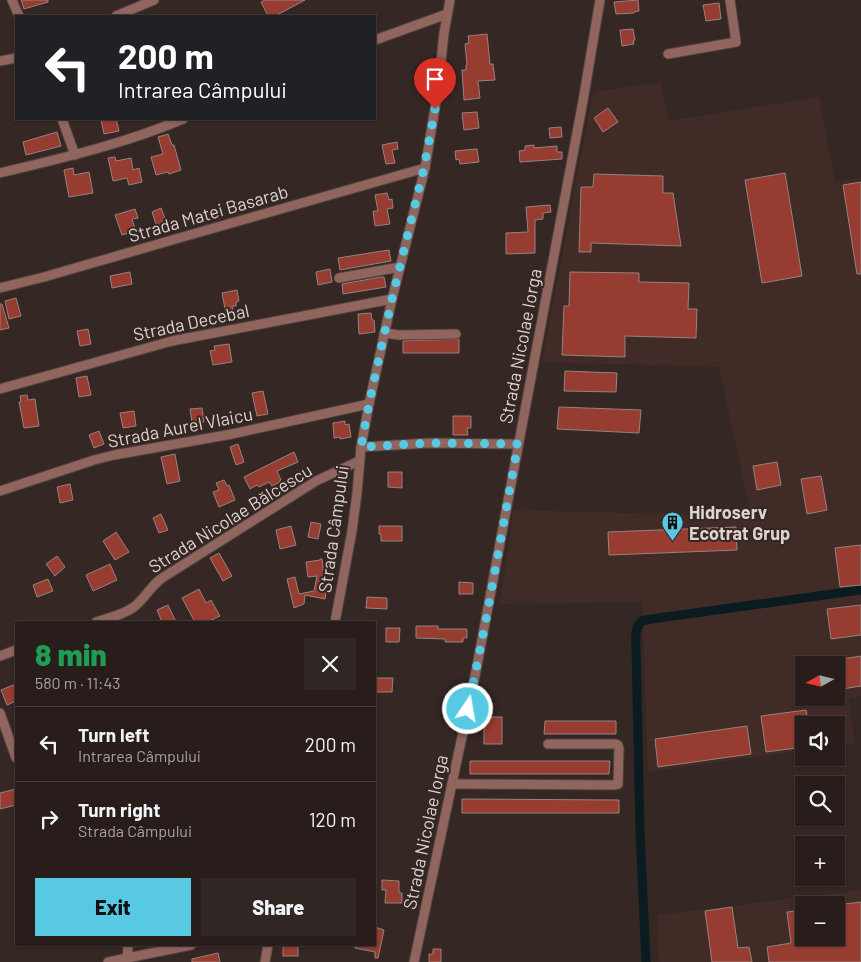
<!DOCTYPE html>
<meta charset="utf-8">
<style>
:root{--surface:#281d1b;--page:#302624;--text:#f1f3f6;--muted:#a5a2a3;--line:#443b3a;--accent:#57c9e2}
body{margin:0;font-family:Barlow,sans-serif;background:var(--page);color:var(--text);height:100vh;display:flex;flex-direction:column;font-size:19px;white-space:nowrap}
*{box-sizing:border-box;margin:0}
p{font-size:16px;color:var(--muted)}
.icon{flex:none;width:28px;height:28px;fill:none;stroke:currentColor;stroke-width:2;stroke-linecap:round;stroke-linejoin:round}
.map{position:relative;flex:1;overflow:hidden}
.details{position:absolute;left:15px;top:621px;width:361px;height:325px;display:flex;flex-direction:column;background:var(--surface);border-radius:0px;box-shadow:0 1px 4px #0004,0 0 0 1px var(--line)}
.details>*{flex:none}
.hud{position:absolute;left:15px;top:15px;width:361px;height:105px;border-radius:0px;box-shadow:0 1px 4px #0004,0 0 0 1px var(--line);background:#202124;color:#fff;overflow:hidden}
.needle{width:32px;rotate:262deg}
.buttons{position:absolute;left:795px;top:656px;display:grid;gap:10px}
.buttons a{display:grid;place-items:center;width:50px;height:50px;border-radius:0px;background:var(--surface);box-shadow:0 1px 4px #0004,0 0 0 1px var(--line);font-size:25px}
.pin{position:absolute;display:grid;place-items:center;width:42px;height:42px;color:#fff;margin:-51px -21px;border-radius:50% 50% 50% 0;rotate:-45deg;box-shadow:0 0 5px #0007}
.pin .icon{rotate:45deg}
.me{position:absolute;width:55px;margin:-28px;rotate:12deg;stroke-linejoin:round;filter:drop-shadow(0 0 4px #0008)}
.turn{display:flex;align-items:center;gap:18px;height:105px;padding:0 20px;font-size:22px}
.turn .icon{width:65px;height:65px;stroke-width:2.5}
.turn b{display:block;font-size:35px;line-height:42px}
.round{display:grid;place-items:center;flex:none;width:52px;height:52px;border-radius:0px;background:var(--page)}
.overview{display:flex;align-items:center;justify-content:space-between;height:85px;padding:0 20px}
h1{font-size:30px;font-weight:800;line-height:38px;color:#1e9e55}
.action{display:flex;gap:10px;margin-top:auto;padding:10px 20px}
.action a{flex:1;height:58px;border-radius:0px;background:var(--accent);color:#111;font-size:20px;font-weight:800;line-height:58px;text-align:center}
.action a+a{background:var(--page);color:var(--text)}
ul{padding:0;list-style:none}
li{display:flex;align-items:center;gap:15px;height:75px;padding:0 20px;border-top:1px solid var(--line)}
li div{flex:1}
li b{display:block;font-size:19px}
li em{font-style:normal}
.map>svg:first-child{display:block}
.built{fill:#412b27;fill-rule:evenodd}
.lines{fill:none;stroke-linecap:round;stroke-linejoin:round}
.canal{stroke:#0a1c20;stroke-width:9}
.building{fill:#973c30;stroke:#95837f}
.street-casing{stroke:#504340;stroke-width:11}
.street{stroke:#8f655d;stroke-width:9}
.route{stroke:#57c9e2;stroke-width:9;stroke-dasharray:0 16.2}
.labels{text-anchor:middle;dominant-baseline:central;stroke-width:4;stroke-linejoin:round;paint-order:stroke}
.street-label{font-size:18px;fill:#ddd3d1;stroke:#352724}
.poi-label{font-size:18px;font-weight:bold;fill:#ddd3d1;stroke:#352724;text-anchor:start}
</style>
<div class="map">
<svg width="861" height="962" viewBox="0 0 861 962">
<rect width="100%" height="100%" fill="#352724"/>
<g class="built">
<path d="M661,82L669,121L819,97L835,181L861,178V696L849,698L854,743L836,745V725H804V750L648,772L642,602L499,604L507,558L513,510L751,516L719,367L542,362L593,92ZM804,665H836V698H804Z"/>
<path d="M861,890V962H659L657,915ZM804,905H836V938H804Z"/>
</g>
<g class="lines">
<path class="canal" d="M646,962L640,830L636,649C636,640 634,626 642,621C645,620 648,620 651,619L861,590"/>
</g>
<g class="building">
<polygon points="21,0 48,0 48,2 24,9"/>
<polygon points="265,0 305,0 275,16 268,16 261,2"/>
<polygon points="638,0 639,11 634,12 634,13 616,14 614,2"/>
<polygon points="719,3 721,19 706,21 703,5"/>
<polygon points="633,29 635,40 633,41 634,44 622,46 620,30"/>
<polygon points="487,34 490,64 493,64 495,80 478,81 480,98 464,100 462,70 466,70 466,65 467,65 465,44 469,43 468,36"/>
<polygon points="608,108 618,122 603,132 594,118"/>
<polygon points="477,112 479,128 464,130 462,113"/>
<polygon points="106,119 116,119 119,131 104,134 101,120"/>
<polygon points="561,127 562,137 550,138 549,128"/>
<polygon points="57,132 61,146 26,155 23,142"/>
<polygon points="168,134 172,145 174,145 181,170 169,174 168,172 156,175 151,157 163,154 158,137"/>
<polygon points="397,142 398,149 392,150 395,163 386,164 382,145"/>
<polygon points="534,145 534,148 557,146 557,152 562,152 562,159 520,162 519,151 525,150 525,146"/>
<polygon points="477,149 479,162 460,164 459,159 456,160 455,151"/>
<polygon points="115,157 116,161 131,158 133,170 139,168 142,182 129,185 127,178 113,181 108,158"/>
<polygon points="73,168 74,175 89,172 93,193 69,197 64,170"/>
<polygon points="785,173 802,276 762,283 745,180"/>
<polygon points="594,174 663,176 663,193 673,193 681,246 591,243 591,252 579,252 581,187 593,187"/>
<polygon points="861,182 861,274 857,274 843,185"/>
<polygon points="387,193 389,200 392,199 393,208 387,209 390,224 375,226 373,211 378,211 375,195"/>
<polygon points="550,205 551,212 543,213 543,219 535,220 535,253 506,254 506,233 528,232 526,207"/>
<polygon points="161,208 168,226 158,230 152,212"/>
<polygon points="135,209 138,218 132,219 136,231 122,235 115,215"/>
<polygon points="389,250 391,261 340,270 338,258"/>
<polygon points="330,269 332,282 318,285 316,272"/>
<polygon points="130,272 132,284 112,288 110,276"/>
<polygon points="570,272 639,273 639,282 689,283 688,309 697,309 696,338 625,336 625,357 562,355 564,306 569,306"/>
<polygon points="381,277 384,277 386,287 343,294 342,284"/>
<polygon points="237,290 239,301 236,302 236,306 232,306 233,312 226,314 222,293"/>
<polygon points="16,298 21,316 9,319 5,301"/>
<polygon points="0,304 2,304 9,328 0,330"/>
<polygon points="371,313 372,320 374,320 375,332 359,334 358,314"/>
<polygon points="88,329 91,344 80,346 77,331"/>
<polygon points="459,339 459,353 403,353 403,341"/>
<polygon points="229,344 232,362 213,365 210,351 215,350 214,346"/>
<polygon points="565,371 617,373 616,392 564,391"/>
<polygon points="87,376 91,395 79,397 76,378"/>
<polygon points="263,391 268,414 257,416 252,393"/>
<polygon points="27,395 28,400 35,399 39,426 24,428 19,402 21,402 20,396"/>
<polygon points="559,407 641,410 639,433 557,429"/>
<polygon points="202,408 204,422 192,423 190,409"/>
<polygon points="134,411 136,426 123,428 120,413"/>
<polygon points="453,416 471,416 471,428 467,428 468,435 453,435"/>
<polygon points="345,421 345,425 349,424 351,437 340,439 340,437 334,438 333,423"/>
<polygon points="99,431 104,444 94,448 89,435"/>
<polygon points="238,444 244,462 236,465 230,447"/>
<polygon points="294,452 298,462 277,471 281,480 280,480 280,482 272,486 269,482 259,487 257,485 250,489 244,477"/>
<polygon points="175,454 180,481 167,484 161,457"/>
<polygon points="777,462 781,485 757,490 753,466"/>
<polygon points="388,472 402,472 402,488 388,487"/>
<polygon points="821,476 827,510 807,514 801,479"/>
<polygon points="224,480 227,486 229,485 235,500 219,507 213,492 219,490 216,483"/>
<polygon points="70,484 73,500 60,503 57,487"/>
<polygon points="161,514 168,530 159,533 153,518"/>
<polygon points="311,522 321,524 318,539 308,537"/>
<polygon points="291,526 296,545 280,549 276,530"/>
<polygon points="379,526 402,526 402,541 381,541 381,534 379,534"/>
<polygon points="736,527 737,550 609,555 608,532"/>
<polygon points="116,532 129,552 115,560 103,541"/>
<polygon points="861,545 861,585 840,587 835,548"/>
<polygon points="219,553 232,576 223,581 210,558"/>
<polygon points="57,556 65,567 55,576 46,564"/>
<polygon points="320,559 322,559 325,584 327,585 325,599 305,595 304,604 294,608 287,579 295,577 299,594 314,591 317,576 308,577 306,562 320,560"/>
<polygon points="110,564 117,580 93,591 86,575"/>
<polygon points="48,579 53,591 37,597 33,585"/>
<polygon points="459,582 473,583 473,594 459,594"/>
<polygon points="199,589 206,603 211,600 220,616 207,622 195,622 182,598"/>
<polygon points="367,597 387,598 387,609 366,608"/>
<polygon points="168,605 176,622 162,622 157,610"/>
<polygon points="861,605 861,635 831,639 827,609"/>
<polygon points="416,626 438,626 438,629 467,629 467,638 463,638 463,642 445,642 445,639 416,638"/>
<polygon points="386,628 400,628 399,642 386,642"/>
<polygon points="861,656 861,686 836,690 836,660"/>
<polygon points="375,678 393,678 392,692 375,692"/>
<polygon points="16,684 16,701 7,705 1,690"/>
<polygon points="806,710 809,725 804,725 804,747 766,752 761,716"/>
<rect x="484" y="717" width="18" height="27"/>
<polygon points="545,721 616,721 616,734 544,734"/>
<polygon points="747,726 751,754 658,767 655,739"/>
<polygon points="470,761 610,761 609,774 470,774"/>
<polygon points="16,789 16,805 0,809 0,793"/>
<polygon points="462,799 619,800 619,813 462,813"/>
<polygon points="382,880 399,881 399,893 402,893 402,903 385,903 386,890 382,890"/>
<polygon points="861,902 861,962 769,962 767,947 791,943 787,912 804,910 804,938 836,938 836,905"/>
<polygon points="732,907 738,948 749,947 752,962 712,962 705,911"/>
<polygon points="375,927 384,930 378,958 375,958 375,952 355,948 355,945 375,945"/>
<rect x="283" y="945" width="15" height="11"/>
<polygon points="433,949 441,949 441,962 429,962 429,954 433,954"/>
<polygon points="218,953 220,962 192,962 192,959"/>
</g>
<g class="lines">
<defs>
<g id="street">
<polyline points="12,0 19,16"/>
<polyline points="116,16 154,0"/>
<polyline points="375,40 447,14"/>
<polyline points="668,54 736,42 730,0"/>
<polyline points="0,61 16,58"/>
<polyline points="62,119 75,155"/>
<path d="M0,173C62,158 124,144 183,119"/>
<polyline points="339,278 400,267"/>
<polyline points="0,288 44,277 193,234 425,168"/>
<polyline points="384,333 399,335 456,334"/>
<polyline points="0,389 172,341 392,299"/>
<polyline points="361,447 430,443 518,444"/>
<polyline points="0,491 94,460 114,455 232,434 369,404"/>
<path d="M96,622C109,618 123,615 134,607C144,599 151,586 162,578L316,481L359,461"/>
<polyline points="335,622 352,531 357,493 361,447 369,404 392,299 425,168 438,90 444,33 450,0"/>
<polyline points="0,656 16,650"/>
<polyline points="0,713 16,758"/>
<polyline points="452,784 615,785 618,784 619,749 618,745 616,744 548,744"/>
<polyline points="108,962 191,945"/>
<polyline points="127,962 128,945"/>
<polyline points="265,962 268,945"/>
<polyline points="414,962 476,671 583,101 600,0"/>
</g>
</defs>
<use href="#street" class="street-casing"/>
<use href="#street" class="street"/>
</g>
<g class="lines">
<polyline class="route" points="435,109 424,168 392,299 369,404 361,447 430,443 518,444 486,620 468,709"/>
</g>
<defs>
<symbol id="building-pin" viewBox="-11 -11 22 30"><path d="M0 17L-7.5 6A9.5 9.5 0 1 1 7.5 6Z" fill="#57c9e2" stroke="#352724"/><path d="M-4-6H4V6H1V3H-1V6H-4ZM-2.5-4.3h1.7v1.8h-1.7ZM.8-4.3h1.7v1.8H.8ZM-2.5-1h1.7V.8h-1.7ZM.8-1h1.7V.8H.8Z" fill="#111"/></symbol>
</defs>
<g fill-rule="evenodd">
<use href="#building-pin" x="660" y="510" width="25" height="34"/>
</g>
<g class="labels">
<g class="street-label">
<text transform="translate(208 213) rotate(-16)">Strada Matei Basarab</text>
<text transform="translate(191 322) rotate(-12)">Strada Decebal</text>
<text transform="translate(520 346) rotate(-79)">Strada Nicolae Iorga</text>
<text transform="translate(180 427) rotate(-11)">Strada Aurel Vlaicu</text>
<text transform="translate(230 518) rotate(-32)">Strada Nicolae Bălcescu</text>
<text transform="translate(333 529) rotate(-82)">Strada Câmpului</text>
<text transform="translate(425 832) rotate(-78)">Strada Nicolae Iorga</text>
</g>
<g class="poi-label">
<text x="689" y="512">Hidroserv<tspan x="689" dy="21">Ecotrat Grup</tspan></text>
</g>
</g>
</svg>
<div class="buttons">
<a><svg class="needle" viewBox="-14 -14 28 28"><path d="M0-13l5 13h-10z" fill="#e53935"/><path d="M0 13l5-13h-10z" fill="#a5a2a3"/></svg></a>
<a><svg class="icon" aria-label="sound" viewBox="0 0 24 24"><path d="M4 9h4l5-4v14l-5-4H4zM17 9q2 3 0 6"/></svg></a>
<a><svg class="icon" aria-label="search" viewBox="0 0 24 24"><circle cx="10" cy="10" r="6"/><path d="M15 15l6 6"/></svg></a>
<a>+</a>
<a>−</a>
</div>
<div class="pin" style="left:435px;top:109px;background:#d93025"><svg class="icon" aria-label="arrive" viewBox="0 0 24 24"><path d="M6 21V4h12l-3 4 3 4H6"/></svg></div>
<svg class="me" style="left:468px;top:709px" viewBox="-20 -20 40 40"><circle r="17" fill="#57c9e2" stroke="#fff" stroke-width="3"/><path d="M0-11L8 9 0 5-8 9z" fill="#fff"/></svg>
<div class="hud">
<div class="turn"><svg class="icon" aria-label="left" viewBox="0 0 24 24"><path d="M17 20v-9H6M10 6l-5 5 5 5"/></svg><div><b>200 m</b>Intrarea Câmpului</div></div>
</div>
<section class="details">
<div class="overview"><div><h1>8 min</h1><p>580 m · 11:43</p></div><a class="round"><svg class="icon" aria-label="close" viewBox="0 0 24 24"><path d="M6 6l12 12M18 6L6 18"/></svg></a></div>
<ul>
<li><svg class="icon" aria-label="left" viewBox="0 0 24 24"><path d="M17 20v-9H6M10 6l-5 5 5 5"/></svg><div><b>Turn left</b><p>Intrarea Câmpului</p></div><em>200 m</em></li>
<li><svg class="icon" aria-label="right" viewBox="0 0 24 24"><path d="M7 20v-9h11M14 6l5 5-5 5"/></svg><div><b>Turn right</b><p>Strada Câmpului</p></div><em>120 m</em></li>
</ul>
<div class="action"><a>Exit</a><a>Share</a></div>
</section>
</div>
